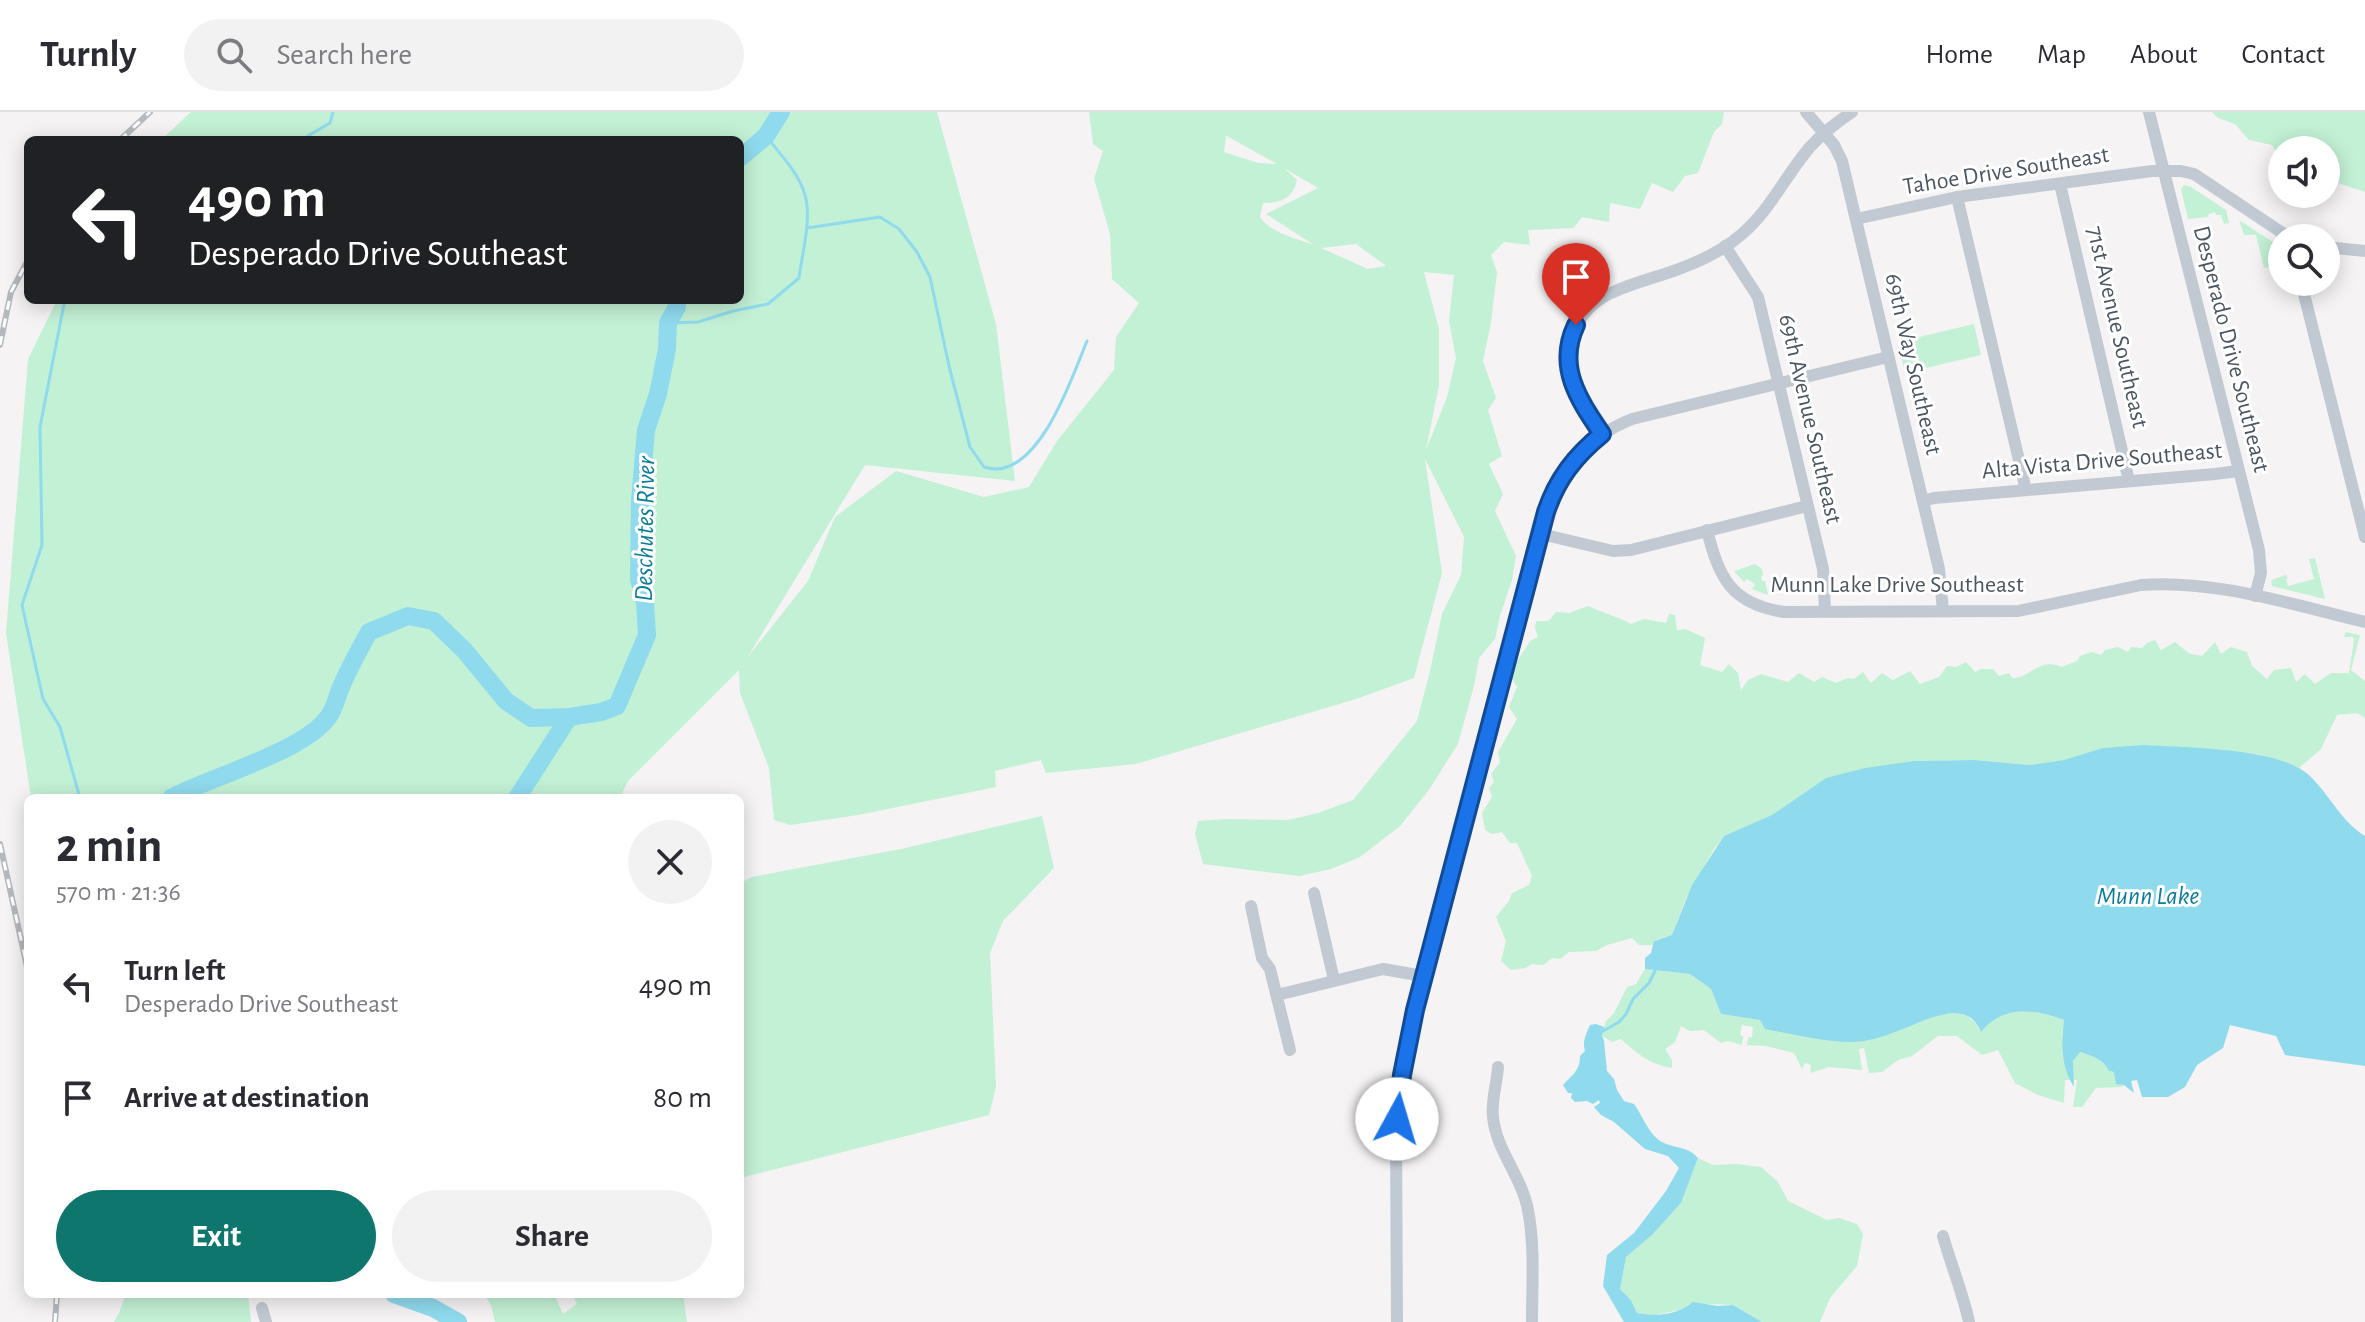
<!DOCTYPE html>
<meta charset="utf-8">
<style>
:root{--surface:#fff;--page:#f2f2f3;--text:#2b2b33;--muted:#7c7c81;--line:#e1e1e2;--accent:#0f766e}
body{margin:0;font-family:"Alegreya Sans",sans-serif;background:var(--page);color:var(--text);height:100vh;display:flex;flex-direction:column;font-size:30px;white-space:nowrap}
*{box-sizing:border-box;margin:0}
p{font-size:26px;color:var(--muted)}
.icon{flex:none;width:44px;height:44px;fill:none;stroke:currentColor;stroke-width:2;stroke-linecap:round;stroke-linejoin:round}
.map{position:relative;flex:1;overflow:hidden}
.panel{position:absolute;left:24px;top:682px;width:720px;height:504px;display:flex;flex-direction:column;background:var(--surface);border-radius:12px;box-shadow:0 4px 20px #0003}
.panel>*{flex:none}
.hud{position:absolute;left:24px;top:24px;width:720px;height:168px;border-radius:12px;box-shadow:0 4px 20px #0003;background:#202124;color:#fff;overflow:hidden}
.tools{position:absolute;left:2268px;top:24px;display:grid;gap:16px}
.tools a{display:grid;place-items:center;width:72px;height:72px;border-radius:50%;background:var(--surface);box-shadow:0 4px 20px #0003;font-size:40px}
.pin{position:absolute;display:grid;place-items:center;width:68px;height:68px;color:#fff;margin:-82px -34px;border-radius:50% 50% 50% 0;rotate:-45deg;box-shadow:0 0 8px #0007}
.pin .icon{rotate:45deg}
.me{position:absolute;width:88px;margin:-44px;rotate:6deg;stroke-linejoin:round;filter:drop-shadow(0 0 6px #0008)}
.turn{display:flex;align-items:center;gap:28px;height:168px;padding:0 32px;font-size:36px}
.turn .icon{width:104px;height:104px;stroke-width:2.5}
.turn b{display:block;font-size:56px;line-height:68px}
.round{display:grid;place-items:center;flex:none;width:84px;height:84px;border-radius:42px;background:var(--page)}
.overview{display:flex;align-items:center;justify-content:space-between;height:136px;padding:0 32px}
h1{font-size:48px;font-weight:700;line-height:60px}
.cta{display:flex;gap:16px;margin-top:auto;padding:16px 32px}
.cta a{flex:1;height:92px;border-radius:48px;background:var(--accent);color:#fff;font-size:32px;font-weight:700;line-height:92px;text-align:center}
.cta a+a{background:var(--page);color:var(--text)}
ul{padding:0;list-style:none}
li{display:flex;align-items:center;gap:24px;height:112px;padding:0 32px}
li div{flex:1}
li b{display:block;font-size:30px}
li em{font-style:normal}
header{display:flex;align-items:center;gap:48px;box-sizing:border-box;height:112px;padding:0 40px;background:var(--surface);border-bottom:2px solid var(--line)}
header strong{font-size:38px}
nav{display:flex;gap:44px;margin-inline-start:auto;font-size:28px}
.search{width:560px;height:72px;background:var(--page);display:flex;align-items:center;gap:20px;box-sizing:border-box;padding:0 28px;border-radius:44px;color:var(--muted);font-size:30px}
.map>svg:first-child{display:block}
.green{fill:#c3f1d5;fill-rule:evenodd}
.water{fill:#90daee}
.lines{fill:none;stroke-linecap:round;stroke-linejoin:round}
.stream{stroke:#90daee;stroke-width:3}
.river{stroke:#90daee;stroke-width:18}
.minor{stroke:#c1cad2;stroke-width:12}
.rail-casing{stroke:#b5b8bd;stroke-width:6}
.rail{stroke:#fff;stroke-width:3;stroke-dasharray:9;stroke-linecap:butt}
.route-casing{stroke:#114b97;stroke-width:20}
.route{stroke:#1a73e8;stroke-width:14}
.labels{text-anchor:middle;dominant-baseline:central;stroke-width:6;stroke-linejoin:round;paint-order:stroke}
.street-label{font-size:24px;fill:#4a5661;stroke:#fff}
.water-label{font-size:26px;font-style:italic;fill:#0c7c9b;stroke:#fff}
</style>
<header>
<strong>Turnly</strong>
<div class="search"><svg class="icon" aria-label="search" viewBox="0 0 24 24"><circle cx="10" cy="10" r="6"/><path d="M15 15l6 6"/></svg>Search here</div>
<nav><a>Home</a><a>Map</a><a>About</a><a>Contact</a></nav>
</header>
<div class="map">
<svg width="2365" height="1210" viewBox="0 0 2365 1210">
<rect width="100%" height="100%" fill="#f5f3f3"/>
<g class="green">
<path d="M191,0H937L996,212L1015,369L865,353L747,546L808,469L835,405L896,359L984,385L1029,375L1057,329L1114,258L1116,225L1139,191L1112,167L1110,122L1094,67L1103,39L1093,32L1089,0H1724L1722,12L1714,20L1698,61L1685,64L1673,80L1652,71L1640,97L1610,91L1609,110L1582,105L1574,116L1528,118L1530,133L1504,130L1491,143L1497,160L1491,211L1483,249L1496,286L1488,298L1502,344L1489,352L1503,382L1495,399L1516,444L1512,468L1500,504L1495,527L1479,546L1474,574L1458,632L1428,679L1400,714L1360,745L1331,757L1299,764L1203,752L1195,722L1198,709L1227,707L1288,708L1318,701L1353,688L1417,609L1430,559L1442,502L1461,463L1464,425L1425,347L1442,461L1414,566L1356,587L1136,652L1046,661L1041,648L995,659L996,675L858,703L790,713L774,708L769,656L740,581L739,558L628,669L620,686H31L6,521L28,247L57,188H740V28H161ZM1226,24H1227L1277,52L1258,51L1224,40ZM1284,56L1318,76L1266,102L1314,133C1297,127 1270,121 1260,105L1263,91C1280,91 1293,87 1297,68ZM1356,132L1385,153L1386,154L1368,157L1321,136ZM1424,160L1454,163L1449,209L1456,246L1447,285L1426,338L1439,273V217Z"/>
<polygon points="2212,0 2365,0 2365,80 2326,67 2326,38 2282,38 2282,51 2272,33 2249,28 2235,12 2218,6"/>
<polygon points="2184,73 2191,75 2226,98 2229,111 2224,112 2221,103 2216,103 2215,100 2209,102 2208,105 2188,107 2181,77"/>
<polygon points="2239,108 2282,136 2282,154 2264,156 2256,123 2244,123"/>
<polygon points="1974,212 1981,243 1905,261 1898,230"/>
<polygon points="2315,446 2325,487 2272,474 2271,468 2286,463 2288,466 2286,467 2288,474 2314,467 2309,447"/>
<polygon points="1755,452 1762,457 1763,462 1761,465 1762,469 1765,469 1768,483 1752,477 1755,472 1747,467 1744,470 1734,459"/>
<path d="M1588,494C1603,501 1617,504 1631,512L1644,507L1666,511L1669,502L1675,503L1677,518L1685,517L1705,526L1700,553L1722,560L1729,552L1738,561L1741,578L1748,568L1761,562L1788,570L1799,561L1814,570L1822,565L1836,571L1847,566L1854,567L1863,560L1871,571L1882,561L1893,568L1910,559L1920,572L1939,565L1947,554L1956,555L1966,550L1975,560L1981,557H1993L1999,564L2009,561L2012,566C2031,566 2038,545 2062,555L2077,549L2080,544L2092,540L2101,543L2105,538L2118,535L2128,540L2131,535L2142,536L2147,531L2155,528L2161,538L2175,530L2190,542L2202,544L2215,530L2221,542L2231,535L2247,540L2252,554L2267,567L2274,558L2291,556L2296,570L2305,562L2315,572L2331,561H2349L2354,528L2353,525H2344L2346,520L2360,523L2351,558L2365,569V606L2357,601L2337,603L2321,637L2299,656L2288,651L2064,648L2030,653L1975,648L1914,649L1826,666L1773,703L1724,724L1714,737L1686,786L1672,823L1655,828L1653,833H1639L1632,826L1607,833L1596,839L1569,840L1560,847L1552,846L1543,853L1532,852L1526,856L1511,858L1501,849L1506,829L1496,805L1509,789L1512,781L1529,773L1532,764L1517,731H1510L1502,720L1492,722L1485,718L1482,701L1492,685L1489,676L1494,670L1491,662L1500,650L1498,640L1517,607L1509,595L1517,575L1509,562L1530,529L1538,525L1535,516L1536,509H1549L1556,500L1569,501Z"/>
<polygon points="1042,704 1054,756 1003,809 990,841 996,975 989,1003 740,1066 740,771 752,765 901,737"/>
<path d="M1645,857L1690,862L1711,877L1721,902L1760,908L1825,927L1854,930L1884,924L1925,907L1944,902L1963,901L1977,912L1980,919C2004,893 2034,897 2064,908L2062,925L2073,949L2079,940C2091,944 2104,947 2109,959L2114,960L2124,973L2122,975L2096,976L2082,995H2073L2077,968H2065L2064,991L2038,983L2015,971L1998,938L1982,943L1957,924H1938L1912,944L1898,948L1882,960L1869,961L1864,936L1859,937L1862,958L1829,955L1810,961L1811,953L1805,951L1802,957L1794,941L1766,934L1747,933L1748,926L1752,925L1753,915L1742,913L1740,923L1743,924L1742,933L1728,929L1721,931L1704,918L1690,919L1681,914L1675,930L1665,937L1672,948V956C1651,953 1636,941 1621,927L1612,930L1601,923L1606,909L1614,901L1627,875L1636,872Z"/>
<polygon points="1698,1046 1713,1053 1736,1052 1761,1055 1778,1070 1788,1089 1827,1108 1839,1106 1857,1112 1863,1122 1857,1154 1830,1186 1820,1210 1762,1210 1733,1193 1709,1192 1650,1204 1637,1201 1631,1188 1620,1177 1626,1145 1652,1123 1681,1091"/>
<polygon points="126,1182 248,1182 251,1210 114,1210 119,1201"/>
<polygon points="484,1182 554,1182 563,1202 577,1192 572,1182 683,1182 687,1210 495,1210 491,1193"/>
</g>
<g class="water">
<path d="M2144,633C2186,636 2282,635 2311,665C2330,684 2342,710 2365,724V954L2285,943L2276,924L2230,913L2223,936L2197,953L2185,975L2168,985H2142L2137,968L2131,969L2134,981L2124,973L2116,972L2114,960L2109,959C2104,947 2091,944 2080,940L2073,949L2074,975C2061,955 2061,932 2064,908C2036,897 2002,893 1981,920C1967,884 1925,909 1900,918C1885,924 1868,930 1852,930C1823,930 1793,922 1765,917L1760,908L1721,902L1711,877L1690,862L1645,857V846L1651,841L1654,829L1672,823L1692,773L1724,724L1772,703L1826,666L1865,656L1914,649L1975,648L2030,653L2064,648L2103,636Z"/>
<path d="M1596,912L1604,915L1602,923L1604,929L1607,959L1614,967L1617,978L1624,989L1634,992C1643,1004 1648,1022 1662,1030C1676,1037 1688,1034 1698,1046L1681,1091L1652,1123L1626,1145L1620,1177L1631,1188L1637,1201C1655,1205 1678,1203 1693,1190L1718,1194L1733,1193L1762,1210H1624L1603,1174L1607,1143L1634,1121L1666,1079L1679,1056L1668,1044L1645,1037L1614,1010L1601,1003L1594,995L1600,991L1599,988L1593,992L1587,989L1575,990L1571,986L1572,981H1568L1563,973C1572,963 1580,959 1580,944L1585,939C1582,930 1586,922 1590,913Z"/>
</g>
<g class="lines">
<g class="stream">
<polyline points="301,28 330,11 333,0"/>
<path d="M807,116L880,105L899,117L917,140L930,165L949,254L970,335L984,355C988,356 993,357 997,357C1043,354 1072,265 1087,229"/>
<polyline points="68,188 64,192 40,315 42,433 22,493 43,587 60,615 80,686"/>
<path d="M668,211L698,210L733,199L768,192L799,166C802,141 812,107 805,83C799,61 779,41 766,24"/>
<polyline points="1603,919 1619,910 1626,902 1633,887 1649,871 1655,859"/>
</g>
<g class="river">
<polyline points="740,46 766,24 781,0"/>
<path d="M171,686C210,665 306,639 329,604C335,596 337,584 341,575C349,556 359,538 369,520L408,504L434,509L464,538L506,589L531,606L569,605L601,600L617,594L647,523L645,491L639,467L640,388L646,318L658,282L667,237L668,211L677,195V188"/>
<polyline points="517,686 569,605"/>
<polyline points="394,1182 433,1196 458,1210"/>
</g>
<g class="minor">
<polyline points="1806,0 1834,33 1842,49 1939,457 1943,498"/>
<polyline points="2149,0 2259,438 2261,461 2255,484"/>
<polyline points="2060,72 2129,369"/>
<polyline points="1957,85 2026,378"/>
<polyline points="1856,107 1957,85 2152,59 2181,59 2194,62 2290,126"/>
<polyline points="1725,134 1758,185 1823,457 1825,499"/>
<polyline points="2326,135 2365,139"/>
<polyline points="2301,170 2365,425"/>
<path d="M1602,322C1592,307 1580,292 1573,275C1559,239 1575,199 1609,182C1633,170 1660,165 1684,155C1705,147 1726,136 1742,122C1771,97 1786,63 1810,35C1822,22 1837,10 1852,0"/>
<polyline points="1923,389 1934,386 2215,362 2238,359"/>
<path d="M1707,418C1719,466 1731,492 1784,500L2018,499L2141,473C2214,467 2294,493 2365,510"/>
<polyline points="1541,422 1613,439 1631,438 1807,394"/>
<polyline points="1314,781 1334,868"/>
<polyline points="1251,794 1262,846 1270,857 1290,938"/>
<polyline points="1277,883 1383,857 1423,864"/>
<path d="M1498,955C1497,971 1491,989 1493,1005C1496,1038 1522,1065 1528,1098C1535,1134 1532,1174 1532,1210"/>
<path d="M1943,1124C1951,1153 1963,1181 1969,1210"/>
<polyline points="262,1196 266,1210"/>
<path d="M1397,1210L1396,1021L1402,963L1423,864L1546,400C1561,355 1589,324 1632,307L1888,245"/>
</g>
<defs>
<g id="rail">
<polyline points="120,28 150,0"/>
<polyline points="0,233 11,180 28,148"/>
<polyline points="0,732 28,859"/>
<polyline points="55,1210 57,1182"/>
</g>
</defs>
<use href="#rail" class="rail-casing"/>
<use href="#rail" class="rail"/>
</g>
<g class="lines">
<defs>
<path id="route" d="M1397,1007L1402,963L1415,898L1546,400C1557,367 1575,344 1602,322C1579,288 1556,255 1576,213"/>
</defs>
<use href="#route" class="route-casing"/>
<use href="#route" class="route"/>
</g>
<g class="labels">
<g class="street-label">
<text transform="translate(2006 59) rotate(-9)">Tahoe Drive Southeast</text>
<text transform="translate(2117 215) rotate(77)">71st Avenue Southeast</text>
<text transform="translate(2231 237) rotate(76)">Desperado Drive Southeast</text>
<text transform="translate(1913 252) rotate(77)">69th Way Southeast</text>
<text transform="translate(1810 307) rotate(77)">69th Avenue Southeast</text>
<text transform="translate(2102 349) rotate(-5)">Alta Vista Drive Southeast</text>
<text x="1897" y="473">Munn Lake Drive Southeast</text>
</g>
<g class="water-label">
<text transform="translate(645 417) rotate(-89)">Deschutes River</text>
<text x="2148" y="784">Munn Lake</text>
</g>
</g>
</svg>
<div class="tools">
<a><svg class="icon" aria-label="sound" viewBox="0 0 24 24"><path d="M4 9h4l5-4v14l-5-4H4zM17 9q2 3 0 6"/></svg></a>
<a><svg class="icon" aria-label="search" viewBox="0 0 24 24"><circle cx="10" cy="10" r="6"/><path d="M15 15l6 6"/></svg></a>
</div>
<div class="pin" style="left:1576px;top:213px;background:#d93025"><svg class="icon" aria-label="arrive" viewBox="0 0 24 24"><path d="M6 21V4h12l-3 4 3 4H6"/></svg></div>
<svg class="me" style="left:1397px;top:1007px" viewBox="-20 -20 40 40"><circle r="19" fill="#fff"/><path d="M0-13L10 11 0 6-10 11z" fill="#1a73e8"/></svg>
<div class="hud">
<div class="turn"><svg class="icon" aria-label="left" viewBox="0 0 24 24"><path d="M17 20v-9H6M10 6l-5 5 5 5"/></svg><div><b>490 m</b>Desperado Drive Southeast</div></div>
</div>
<section class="panel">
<div class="overview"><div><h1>2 min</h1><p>570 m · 21:36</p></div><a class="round"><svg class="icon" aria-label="close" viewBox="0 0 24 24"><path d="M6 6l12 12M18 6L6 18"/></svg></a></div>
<ul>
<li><svg class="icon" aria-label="left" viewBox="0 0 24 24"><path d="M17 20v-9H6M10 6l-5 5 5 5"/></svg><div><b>Turn left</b><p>Desperado Drive Southeast</p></div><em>490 m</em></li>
<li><svg class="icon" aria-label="arrive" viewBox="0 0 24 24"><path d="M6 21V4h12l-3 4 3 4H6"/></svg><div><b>Arrive at destination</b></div><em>80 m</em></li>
</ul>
<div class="cta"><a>Exit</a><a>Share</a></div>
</section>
</div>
